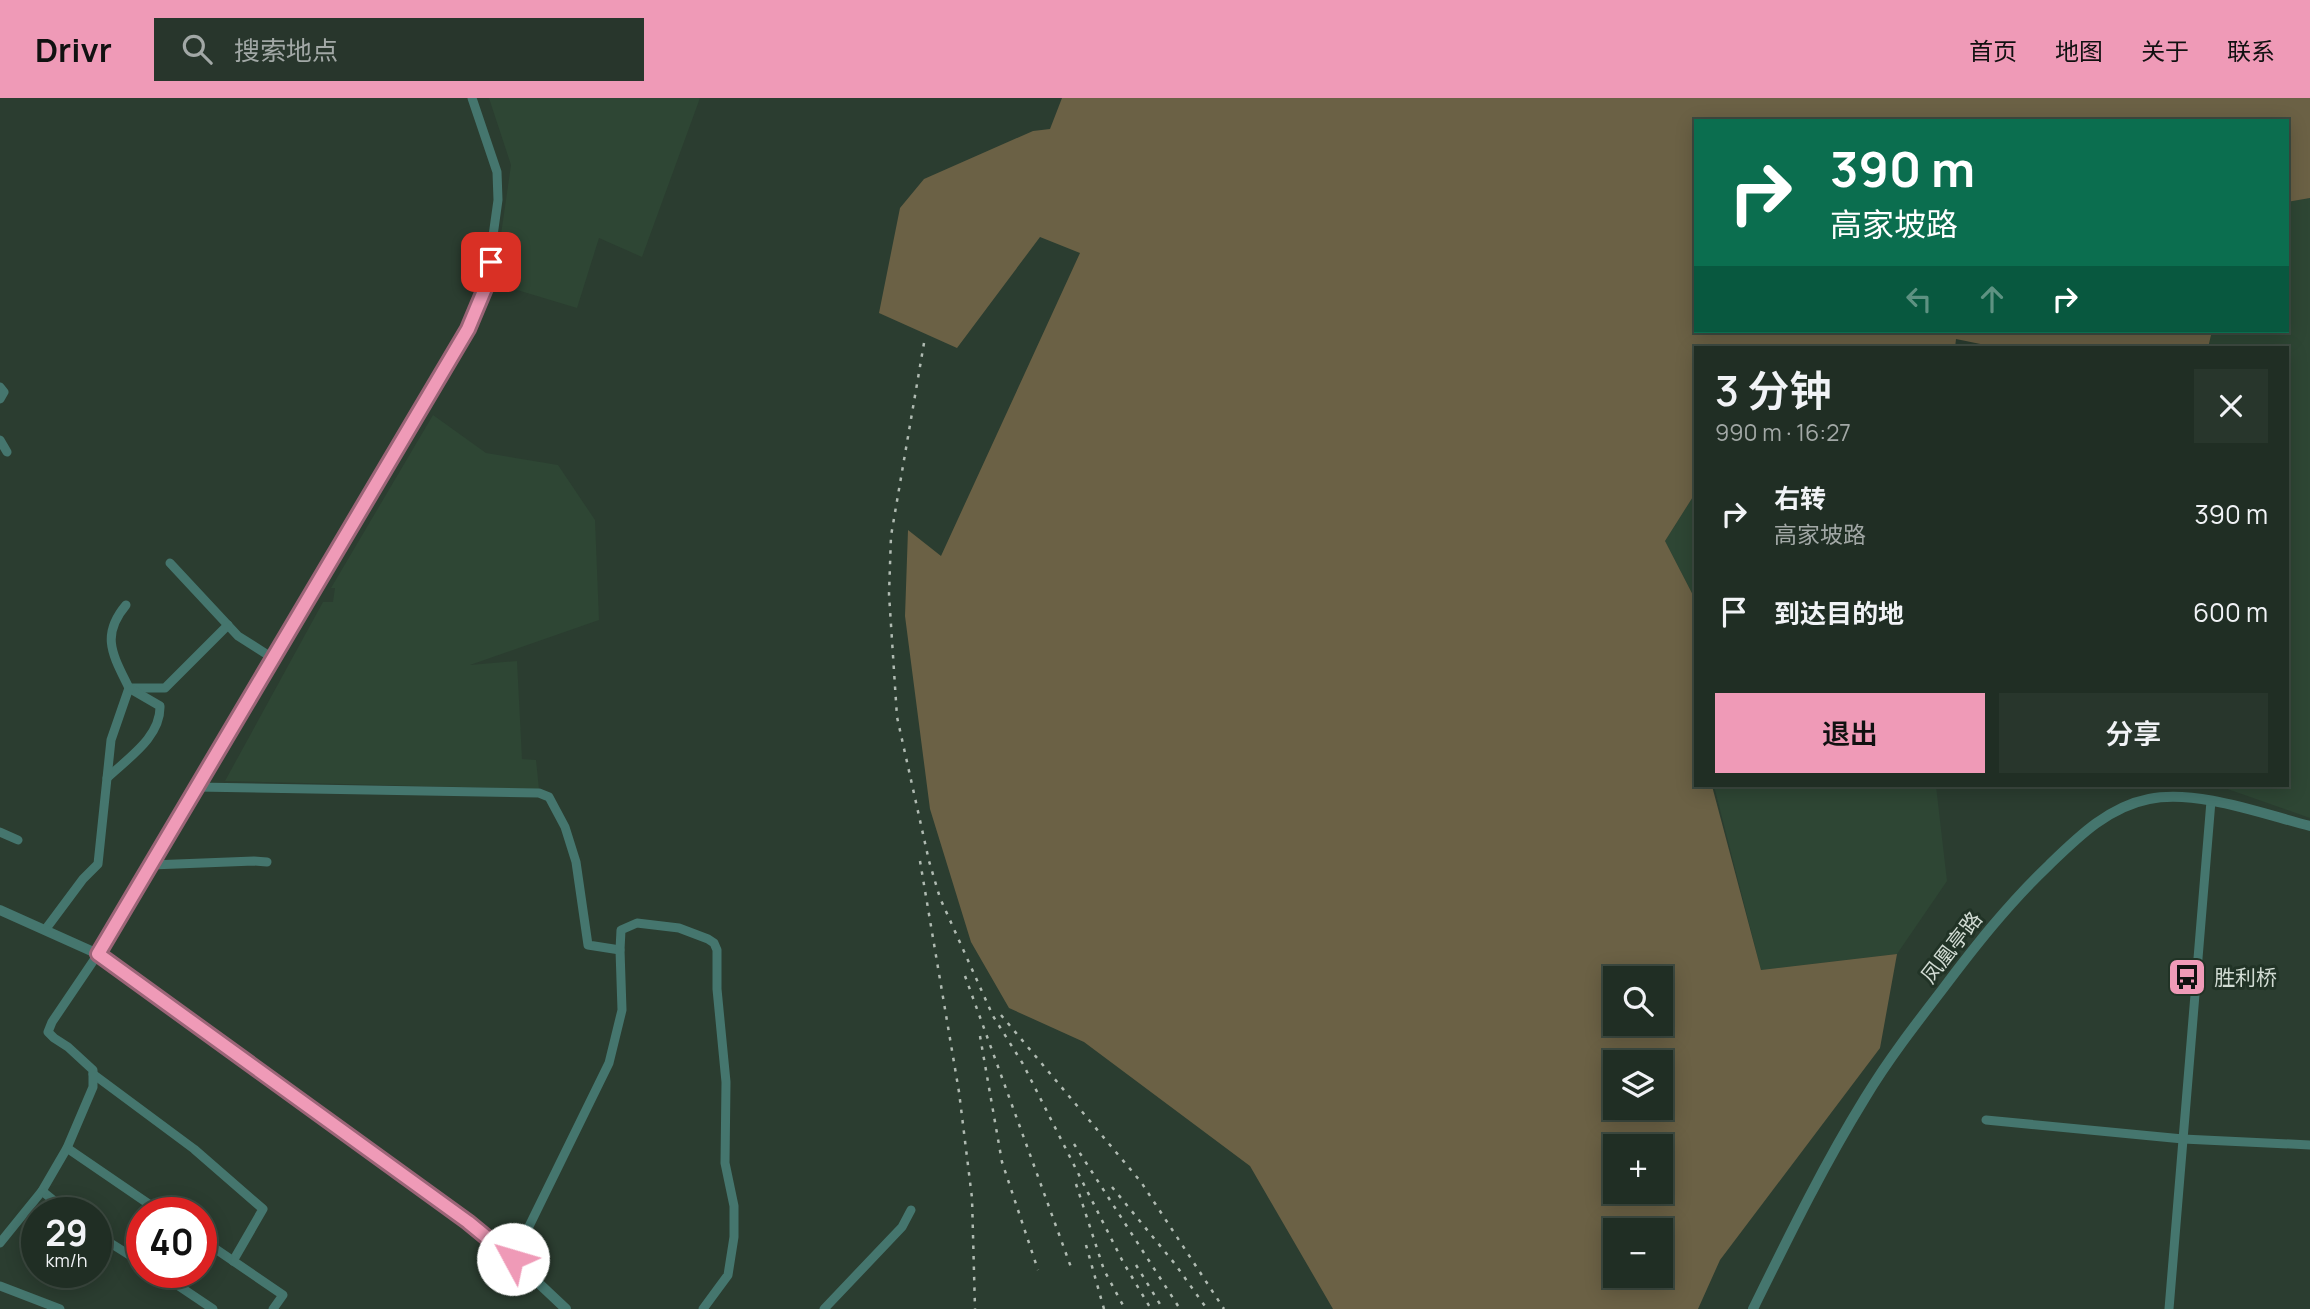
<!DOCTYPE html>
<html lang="zh">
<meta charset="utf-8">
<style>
:root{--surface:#202e24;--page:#28362c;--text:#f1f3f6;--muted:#a2a8a6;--line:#3d4a41;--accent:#ef9ab7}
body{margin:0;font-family:Manrope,"Noto Sans SC",sans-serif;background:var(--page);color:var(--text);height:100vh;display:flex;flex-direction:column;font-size:26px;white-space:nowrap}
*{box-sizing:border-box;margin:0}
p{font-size:23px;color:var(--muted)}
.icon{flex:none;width:38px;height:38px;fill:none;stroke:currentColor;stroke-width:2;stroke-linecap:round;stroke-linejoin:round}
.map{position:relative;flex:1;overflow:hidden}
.sheet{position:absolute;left:1694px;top:248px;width:595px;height:441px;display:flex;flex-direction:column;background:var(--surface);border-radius:0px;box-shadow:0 4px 18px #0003,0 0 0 2px var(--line)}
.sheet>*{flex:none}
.guide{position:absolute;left:1694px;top:21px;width:595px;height:214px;border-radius:0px;box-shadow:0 4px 18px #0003,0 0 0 2px var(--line);background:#0b6e4f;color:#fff;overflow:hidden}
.buttons{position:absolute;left:1603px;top:868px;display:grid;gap:14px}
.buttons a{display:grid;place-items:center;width:70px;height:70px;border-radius:0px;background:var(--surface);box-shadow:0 4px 18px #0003,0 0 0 2px var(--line);font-size:35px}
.speed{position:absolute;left:21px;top:1099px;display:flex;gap:14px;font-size:35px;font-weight:700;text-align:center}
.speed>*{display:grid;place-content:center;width:91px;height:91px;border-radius:50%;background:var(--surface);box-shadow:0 4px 18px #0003,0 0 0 2px var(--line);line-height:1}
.speed small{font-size:18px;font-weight:400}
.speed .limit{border:10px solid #d22;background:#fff;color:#111}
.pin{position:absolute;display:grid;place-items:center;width:60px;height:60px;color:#fff;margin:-30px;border-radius:14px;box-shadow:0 4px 10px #0006}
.me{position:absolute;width:77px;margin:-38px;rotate:309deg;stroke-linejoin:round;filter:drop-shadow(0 0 5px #0008)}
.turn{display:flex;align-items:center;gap:24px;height:147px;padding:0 21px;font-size:32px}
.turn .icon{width:91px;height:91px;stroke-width:2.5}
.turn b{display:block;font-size:49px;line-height:60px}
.lanes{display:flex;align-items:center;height:66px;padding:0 21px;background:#0003;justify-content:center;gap:35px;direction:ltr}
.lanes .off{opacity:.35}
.round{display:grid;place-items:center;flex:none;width:74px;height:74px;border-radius:0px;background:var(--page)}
.headline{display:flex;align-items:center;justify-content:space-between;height:119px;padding:0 21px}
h1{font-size:42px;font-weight:600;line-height:52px}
.button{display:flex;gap:14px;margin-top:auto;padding:14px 21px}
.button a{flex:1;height:80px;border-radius:0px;background:var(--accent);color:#111;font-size:28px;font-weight:600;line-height:80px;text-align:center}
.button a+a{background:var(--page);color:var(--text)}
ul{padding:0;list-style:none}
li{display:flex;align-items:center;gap:21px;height:98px;padding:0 21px}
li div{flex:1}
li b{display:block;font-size:26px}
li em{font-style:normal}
header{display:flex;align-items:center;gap:42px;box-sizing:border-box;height:98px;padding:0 35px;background:var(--accent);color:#111}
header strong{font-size:33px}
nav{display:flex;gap:38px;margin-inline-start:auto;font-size:24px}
.search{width:490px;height:63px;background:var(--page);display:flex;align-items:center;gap:18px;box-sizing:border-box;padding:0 24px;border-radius:0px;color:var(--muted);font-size:26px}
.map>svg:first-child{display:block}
.built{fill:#2e4634}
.green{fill:#6b6145;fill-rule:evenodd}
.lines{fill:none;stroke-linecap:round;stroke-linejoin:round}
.minor{stroke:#45766e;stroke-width:9}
.tertiary{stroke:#45766e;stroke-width:10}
.rail{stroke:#b0bbb2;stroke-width:2.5;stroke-dasharray:3.5 7;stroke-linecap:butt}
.route-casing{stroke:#9b6477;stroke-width:18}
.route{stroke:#ef9ab7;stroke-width:12}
.labels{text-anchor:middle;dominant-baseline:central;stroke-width:6;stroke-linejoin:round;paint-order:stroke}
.street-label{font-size:21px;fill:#d1dbd3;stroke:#213326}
.poi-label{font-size:21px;fill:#d1dbd3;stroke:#213326;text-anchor:start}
</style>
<header>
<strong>Drivr</strong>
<div class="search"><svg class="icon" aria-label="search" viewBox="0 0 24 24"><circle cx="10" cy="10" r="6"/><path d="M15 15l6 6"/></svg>搜索地点</div>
<nav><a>首页</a><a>地图</a><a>关于</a><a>联系</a></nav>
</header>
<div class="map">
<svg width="2310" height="1211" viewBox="0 0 2310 1211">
<rect width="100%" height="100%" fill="#2b3d30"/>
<g class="built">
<polygon points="489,0 700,0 642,159 599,140 577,210 494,185 511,67"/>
<polygon points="2310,100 2310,720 2219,688 2287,688 2287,250 2208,250 2212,233 2287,233 2287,104"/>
<polygon points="433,317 486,355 558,367 595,422 599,522 470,567 517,563 522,661 536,662 539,691 225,683 323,504 333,504 335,490 331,490"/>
<polygon points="1696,394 1696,503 1665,443"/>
<polygon points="1714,688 1936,688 1947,783 1897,856 1761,872"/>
</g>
<path class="green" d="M1062,0H2310V100L2287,104V23H1696V233H2212L2208,250H2000L1956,241L1955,250H1696V394L1665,443L1696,503V688H1712L1761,872L1897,856L1880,950L1720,1162L1698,1211H1333L1250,1068L1084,944L1009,910L971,844L930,711L905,518L908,432L941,458L1080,155L1040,139L957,250L879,215L900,110L924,81L1033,33L1050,31ZM1615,880H1661V926H1615ZM1615,964H1661V1010H1615ZM1615,1048H1661V1094H1615ZM1661,1132V1178H1615V1132Z"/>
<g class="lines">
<g class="minor">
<polyline points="0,289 4,294 0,301"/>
<polyline points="0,342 7,354"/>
<polyline points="170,465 238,538 271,559"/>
<polyline points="129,590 165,590 228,527"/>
<path d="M107,680C128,660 161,639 160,608L129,590"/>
<polyline points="196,689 539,695 549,699 565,729 576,764 588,847 620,852"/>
<polyline points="0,734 18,742"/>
<polyline points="151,767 254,763 267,764"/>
<path d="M45,832L83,781L98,766L111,642L129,590C113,557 100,538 126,507"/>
<polyline points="93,976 194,1051 263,1111 233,1163"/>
<polyline points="1986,1022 2183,1041 2310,1047"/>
<polyline points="67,1050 162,1115"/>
<polyline points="42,1093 69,1115"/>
<polyline points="96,1136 142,1165"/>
<polyline points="201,1141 283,1197 273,1211"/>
<polyline points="0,1145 42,1093 67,1050 93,989 93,972 68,949 54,940 48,934 52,924 98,856 468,231 486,188 498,102 497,74 472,0"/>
<polyline points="513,1161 609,965 622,912 620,852 621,832 637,825 679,830 708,841 714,845 717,852 717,891 726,984 725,1065 734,1108 734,1139 728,1177 703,1211"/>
<polyline points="158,1174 213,1211"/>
<polyline points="0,1188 60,1211"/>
<polyline points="824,1211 902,1129 911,1112"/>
<polyline points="2169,1211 2211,703"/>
</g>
<g class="tertiary">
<polyline points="0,812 98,856 468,1124 513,1161 566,1211"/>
<path d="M1753,1211C1788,1140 1823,1068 1865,1000C1888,962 1915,927 1942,892C1975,848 2009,805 2049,767C2078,739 2108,709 2149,701C2196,691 2263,716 2310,728"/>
</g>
<g class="rail">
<polyline points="924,245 891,438 889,496 897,619 929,763 940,800 993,918 1023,966 1123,1164 1151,1211"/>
<polyline points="920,763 959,994 972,1100 975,1211"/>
<polyline points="965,878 1072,1172"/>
<polyline points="1001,917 1141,1084 1224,1211"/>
<polyline points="980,938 1002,1064 1038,1172"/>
<polyline points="1074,1046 1180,1211"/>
<polyline points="1076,1086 1104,1172 1125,1211"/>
<polyline points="1112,1089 1175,1166 1207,1211"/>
<polyline points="1086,1147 1104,1211"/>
<polyline points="1136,1167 1163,1211"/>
</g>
</g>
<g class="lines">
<defs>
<polyline id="route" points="491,164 486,188 468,231 98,856 468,1124 513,1161"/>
</defs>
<use href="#route" class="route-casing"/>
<use href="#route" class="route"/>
</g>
<defs>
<symbol id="bus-square" viewBox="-11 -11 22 22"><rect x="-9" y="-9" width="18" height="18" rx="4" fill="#ef9ab7" stroke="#213326"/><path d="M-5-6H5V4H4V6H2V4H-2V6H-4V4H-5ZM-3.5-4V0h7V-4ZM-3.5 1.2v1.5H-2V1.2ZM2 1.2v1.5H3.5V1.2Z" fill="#111"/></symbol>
</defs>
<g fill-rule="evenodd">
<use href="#bus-square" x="2165" y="857" width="44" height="44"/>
</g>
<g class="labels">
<g class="street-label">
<text transform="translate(1951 849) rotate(-52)">凤凰亭路</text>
</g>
<g class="poi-label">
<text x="2214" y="879">胜利桥</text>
</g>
</g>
</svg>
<div class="buttons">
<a><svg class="icon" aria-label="search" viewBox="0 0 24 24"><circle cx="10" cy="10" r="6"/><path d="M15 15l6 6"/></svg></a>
<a><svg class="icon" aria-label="layers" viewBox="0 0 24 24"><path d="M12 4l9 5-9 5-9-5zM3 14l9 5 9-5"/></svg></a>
<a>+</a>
<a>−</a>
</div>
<div class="speed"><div>29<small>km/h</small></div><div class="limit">40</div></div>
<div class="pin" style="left:491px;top:164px;background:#d93025"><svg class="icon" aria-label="arrive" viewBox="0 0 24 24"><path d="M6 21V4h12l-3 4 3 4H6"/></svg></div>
<svg class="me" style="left:513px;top:1161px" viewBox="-20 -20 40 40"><circle r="19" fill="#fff"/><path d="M0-13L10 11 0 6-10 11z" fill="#ef9ab7"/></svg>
<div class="guide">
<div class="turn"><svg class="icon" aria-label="right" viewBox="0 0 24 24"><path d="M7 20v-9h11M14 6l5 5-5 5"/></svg><div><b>390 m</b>高家坡路</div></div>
<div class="lanes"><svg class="icon off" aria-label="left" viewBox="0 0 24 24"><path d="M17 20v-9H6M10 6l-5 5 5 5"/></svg><svg class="icon off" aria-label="ahead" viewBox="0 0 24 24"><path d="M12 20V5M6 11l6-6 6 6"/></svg><svg class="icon" aria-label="right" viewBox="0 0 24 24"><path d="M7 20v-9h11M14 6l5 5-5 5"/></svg></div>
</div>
<section class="sheet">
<div class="headline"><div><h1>3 分钟</h1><p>990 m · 16:27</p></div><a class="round"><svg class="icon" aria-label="close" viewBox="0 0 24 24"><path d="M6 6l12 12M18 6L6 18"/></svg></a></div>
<ul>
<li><svg class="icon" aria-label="right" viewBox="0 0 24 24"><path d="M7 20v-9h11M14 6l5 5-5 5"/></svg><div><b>右转</b><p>高家坡路</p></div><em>390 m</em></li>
<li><svg class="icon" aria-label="arrive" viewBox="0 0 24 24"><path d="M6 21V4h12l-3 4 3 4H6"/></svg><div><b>到达目的地</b></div><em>600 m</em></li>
</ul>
<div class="button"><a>退出</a><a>分享</a></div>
</section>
</div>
